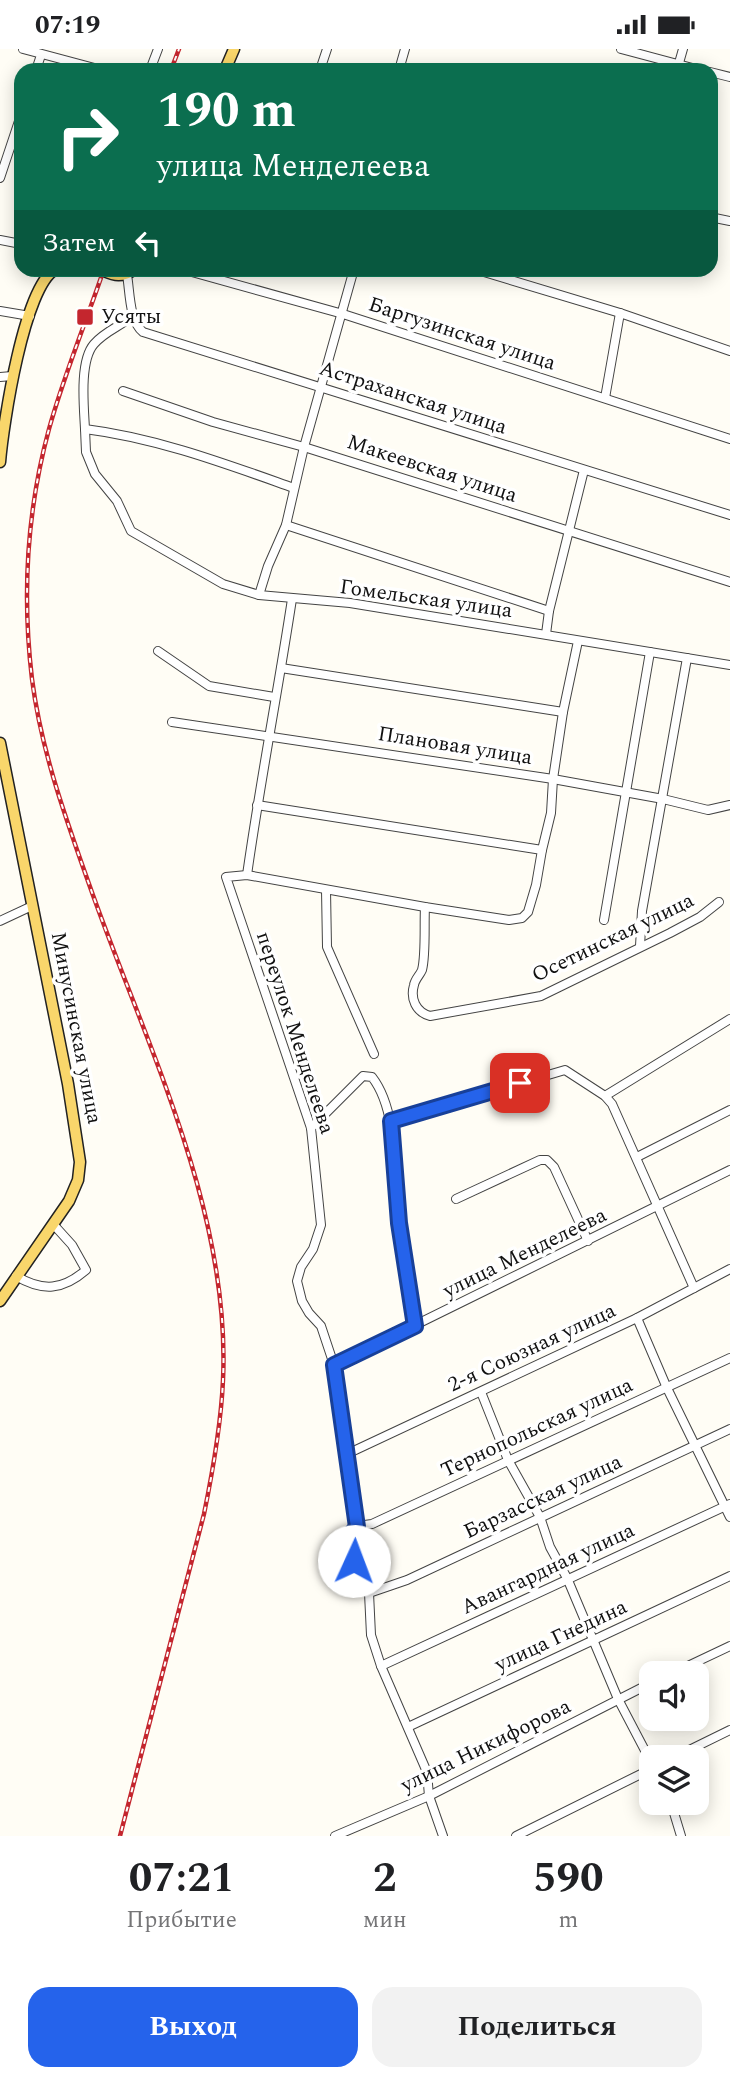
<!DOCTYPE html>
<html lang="ru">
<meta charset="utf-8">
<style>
:root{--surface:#fff;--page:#f2f2f2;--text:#202124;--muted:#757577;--accent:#2563eb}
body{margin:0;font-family:Spectral,serif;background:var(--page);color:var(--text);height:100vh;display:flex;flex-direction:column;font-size:26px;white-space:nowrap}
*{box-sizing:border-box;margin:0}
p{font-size:23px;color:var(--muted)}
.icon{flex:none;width:38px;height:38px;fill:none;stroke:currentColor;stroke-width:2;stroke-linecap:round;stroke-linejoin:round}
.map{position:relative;height:1787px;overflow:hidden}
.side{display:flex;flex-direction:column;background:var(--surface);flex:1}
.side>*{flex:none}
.guide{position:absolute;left:14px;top:14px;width:704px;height:214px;border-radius:21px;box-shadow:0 4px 18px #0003;background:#0b6e4f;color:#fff;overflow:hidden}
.controls{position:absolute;left:639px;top:1612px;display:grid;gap:14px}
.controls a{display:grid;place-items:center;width:70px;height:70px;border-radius:14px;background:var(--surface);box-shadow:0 4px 18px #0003;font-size:35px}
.pin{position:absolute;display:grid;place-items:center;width:60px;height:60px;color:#fff;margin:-30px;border-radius:14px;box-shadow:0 4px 10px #0006}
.me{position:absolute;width:77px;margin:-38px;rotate:2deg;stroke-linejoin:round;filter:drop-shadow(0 0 5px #0008)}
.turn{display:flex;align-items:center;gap:24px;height:147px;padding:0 28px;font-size:32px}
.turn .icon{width:91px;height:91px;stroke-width:2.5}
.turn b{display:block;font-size:49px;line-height:60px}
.then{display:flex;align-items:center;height:66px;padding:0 28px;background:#0003;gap:14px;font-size:26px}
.eta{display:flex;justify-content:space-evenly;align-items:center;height:119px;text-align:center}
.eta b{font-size:42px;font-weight:700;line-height:49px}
.button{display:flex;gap:14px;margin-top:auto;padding:14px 28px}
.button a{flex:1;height:80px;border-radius:21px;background:var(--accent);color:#fff;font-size:28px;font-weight:700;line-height:80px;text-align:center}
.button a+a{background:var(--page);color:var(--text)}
.status{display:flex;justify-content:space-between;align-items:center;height:49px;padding:0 35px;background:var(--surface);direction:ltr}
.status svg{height:19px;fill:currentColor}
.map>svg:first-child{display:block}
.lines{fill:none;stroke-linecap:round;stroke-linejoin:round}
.minor-casing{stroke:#444;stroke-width:10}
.major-casing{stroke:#222;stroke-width:13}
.minor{stroke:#fff;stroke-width:8}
.major{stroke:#f9d66b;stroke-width:10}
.rail-casing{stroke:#c4262e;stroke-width:4.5}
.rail{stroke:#fff;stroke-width:2;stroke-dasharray:5;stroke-linecap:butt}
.route-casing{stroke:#184099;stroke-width:18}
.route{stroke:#2563eb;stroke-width:12}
.poi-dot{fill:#c4262e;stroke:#fff;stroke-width:2.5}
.labels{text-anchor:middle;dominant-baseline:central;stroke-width:7;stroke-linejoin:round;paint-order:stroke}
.poi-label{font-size:21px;fill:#111;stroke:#fff;text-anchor:start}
.street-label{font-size:21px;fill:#111;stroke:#fff}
</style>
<div class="status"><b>07:19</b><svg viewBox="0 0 49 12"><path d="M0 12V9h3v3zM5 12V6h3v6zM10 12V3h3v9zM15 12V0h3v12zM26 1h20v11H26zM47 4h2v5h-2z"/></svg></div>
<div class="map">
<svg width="730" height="1787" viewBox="0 0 730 1787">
<rect width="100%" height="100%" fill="#fffdf5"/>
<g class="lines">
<defs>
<g id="minor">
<polyline points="23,0 102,21"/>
<polyline points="621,0 700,21"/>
<polyline points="36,21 41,6"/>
<polyline points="150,21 158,0"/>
<polyline points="320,21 327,0"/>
<polyline points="399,21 405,0"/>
<polyline points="677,21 683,0"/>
<polyline points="710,23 730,28"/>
<polyline points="0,129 21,66"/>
<polyline points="710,168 730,172"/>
<polyline points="0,191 21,195"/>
<polyline points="181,220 343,265 730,390"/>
<polyline points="474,220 620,264 730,302"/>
<path d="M127,226C130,242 129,272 143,283L730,466"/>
<polyline points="0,262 30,267"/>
<path d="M134,266C121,277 105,282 94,295C79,312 84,359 85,380C157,389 226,415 294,439"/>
<polyline points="0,328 12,327"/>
<polyline points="123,342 213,373 304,398 730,533"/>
<polyline points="605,349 620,264"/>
<polyline points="85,380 86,403 95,425 117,452 131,482 223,535 259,546 350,554 730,616"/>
<polyline points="286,476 549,562"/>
<polyline points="259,546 268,517 286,476 304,398 354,220"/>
<polyline points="546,585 549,562 584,421"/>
<polyline points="158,602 209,637 274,648"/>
<polyline points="281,619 563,663"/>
<polyline points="172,673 553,730 663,750 708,761 730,756"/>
<polyline points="257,756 542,801"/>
<path d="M247,826C260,734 278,642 292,550"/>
<polyline points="326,841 327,898 374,1005"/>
<path d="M425,858C424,875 426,906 422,921C420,926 415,930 414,936C410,950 416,963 430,967L541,947L670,884L700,868L719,853"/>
<polyline points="604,871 650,603"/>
<polyline points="0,872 32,857"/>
<polyline points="640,897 642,862 687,609"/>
<polyline points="605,1047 730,970"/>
<polyline points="391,1072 565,1021 605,1047 612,1055 694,1239"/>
<path d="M311,1079L363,1027L372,1028C400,1064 393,1132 399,1175C403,1209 410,1243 415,1277"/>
<polyline points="637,1108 730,1061"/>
<polyline points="456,1150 540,1111 547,1111 554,1118 588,1192"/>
<path d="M16,1227C43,1243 63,1241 86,1221L72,1196L53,1175"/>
<polyline points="637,1269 667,1339 730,1468"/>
<polyline points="334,1316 730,1121"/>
<polyline points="481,1343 508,1411 540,1468 550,1498 567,1529 618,1650 651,1713"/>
<polyline points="347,1405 637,1269 730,1220"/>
<polyline points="357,1477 372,1475 730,1309"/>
<polyline points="369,1544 407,1531 730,1380"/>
<polyline points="381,1617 730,1455"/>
<polyline points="673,1624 730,1597"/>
<polyline points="408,1678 730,1527"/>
<polyline points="675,1708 730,1681"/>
<polyline points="671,1754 681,1787"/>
<polyline points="335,1787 429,1747 651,1634"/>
<polyline points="443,1787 429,1747 427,1723 381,1617 371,1586 369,1544 354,1512 348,1489 357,1477 334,1316 321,1277 309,1264 302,1252 297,1232 301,1218 313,1200 321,1176 311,1079 226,828 247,826 425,858 509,871 522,869 528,863 536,836 542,801 551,764 553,730 563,663 578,592"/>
<polyline points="516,1787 651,1720"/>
</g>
<g id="major">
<polyline points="225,21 234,0"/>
<path d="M99,220C114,226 120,230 135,220"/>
<path d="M0,413C3,377 24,235 56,220"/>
<polyline points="0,694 68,1035 80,1113 78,1131 69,1152 0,1252"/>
</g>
</defs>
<use href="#minor" class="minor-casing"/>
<use href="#major" class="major-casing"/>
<use href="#minor" class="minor"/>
<use href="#major" class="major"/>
<defs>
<g id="rail">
<polyline points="171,21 179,0"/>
<path d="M104,220C86,273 64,326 49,380C27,461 22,546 32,630C41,701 65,767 89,835C144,992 231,1160 223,1331C221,1376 213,1421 204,1465L120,1787"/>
</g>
</defs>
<use href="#rail" class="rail-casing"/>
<use href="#rail" class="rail"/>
</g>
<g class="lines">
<defs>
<polyline id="route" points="354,1512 348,1489 357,1478 334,1316 415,1277 399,1174 391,1072 520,1034"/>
</defs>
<use href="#route" class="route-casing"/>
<use href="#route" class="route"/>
</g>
<rect class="poi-dot" x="76" y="259" width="18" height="18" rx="3.5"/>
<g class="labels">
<g class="poi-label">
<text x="101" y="268">Усяты</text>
</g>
<g class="street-label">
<text transform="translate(462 285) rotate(18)">Баргузинская улица</text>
<text transform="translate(413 349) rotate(18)">Астраханская улица</text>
<text transform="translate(432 420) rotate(18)">Макеевская улица</text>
<text transform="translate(426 550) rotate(8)">Гомельская улица</text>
<text transform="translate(455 697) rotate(9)">Плановая улица</text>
<text transform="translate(613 889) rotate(-26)">Осетинская улица</text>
<text transform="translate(76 979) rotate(79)">Минусинская улица</text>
<text transform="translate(295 984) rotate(72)">переулок Менделеева</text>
<text transform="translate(525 1204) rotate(-26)">улица Менделеева</text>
<text transform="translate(532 1299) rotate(-25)">2-я Союзная улица</text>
<text transform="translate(537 1379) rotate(-25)">Тернопольская улица</text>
<text transform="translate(543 1448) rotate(-25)">Барзасская улица</text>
<text transform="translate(548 1520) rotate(-25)">Авангардная улица</text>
<text transform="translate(561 1587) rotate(-25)">улица Гнедина</text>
<text transform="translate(486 1697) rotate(-26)">улица Никифорова</text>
</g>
</g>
</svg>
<div class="controls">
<a><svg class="icon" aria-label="sound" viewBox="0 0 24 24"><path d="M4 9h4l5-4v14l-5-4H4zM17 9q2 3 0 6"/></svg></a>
<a><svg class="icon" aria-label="layers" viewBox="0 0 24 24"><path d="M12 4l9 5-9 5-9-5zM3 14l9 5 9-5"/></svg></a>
</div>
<div class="pin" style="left:520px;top:1034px;background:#d93025"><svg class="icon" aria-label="arrive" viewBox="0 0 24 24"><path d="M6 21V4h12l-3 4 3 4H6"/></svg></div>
<svg class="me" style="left:354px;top:1512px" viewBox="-20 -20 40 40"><circle r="19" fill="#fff"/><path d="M0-13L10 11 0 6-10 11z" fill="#2563eb"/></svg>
<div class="guide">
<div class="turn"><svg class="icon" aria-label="right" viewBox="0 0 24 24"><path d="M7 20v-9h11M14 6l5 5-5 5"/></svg><div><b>190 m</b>улица Менделеева</div></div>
<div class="then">Затем<svg class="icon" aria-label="left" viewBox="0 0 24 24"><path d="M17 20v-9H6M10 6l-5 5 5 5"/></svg></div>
</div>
</div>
<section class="side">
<div class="eta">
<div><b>07:21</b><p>Прибытие</p></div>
<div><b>2</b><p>мин</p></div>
<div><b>590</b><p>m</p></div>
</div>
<div class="button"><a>Выход</a><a>Поделиться</a></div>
</section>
